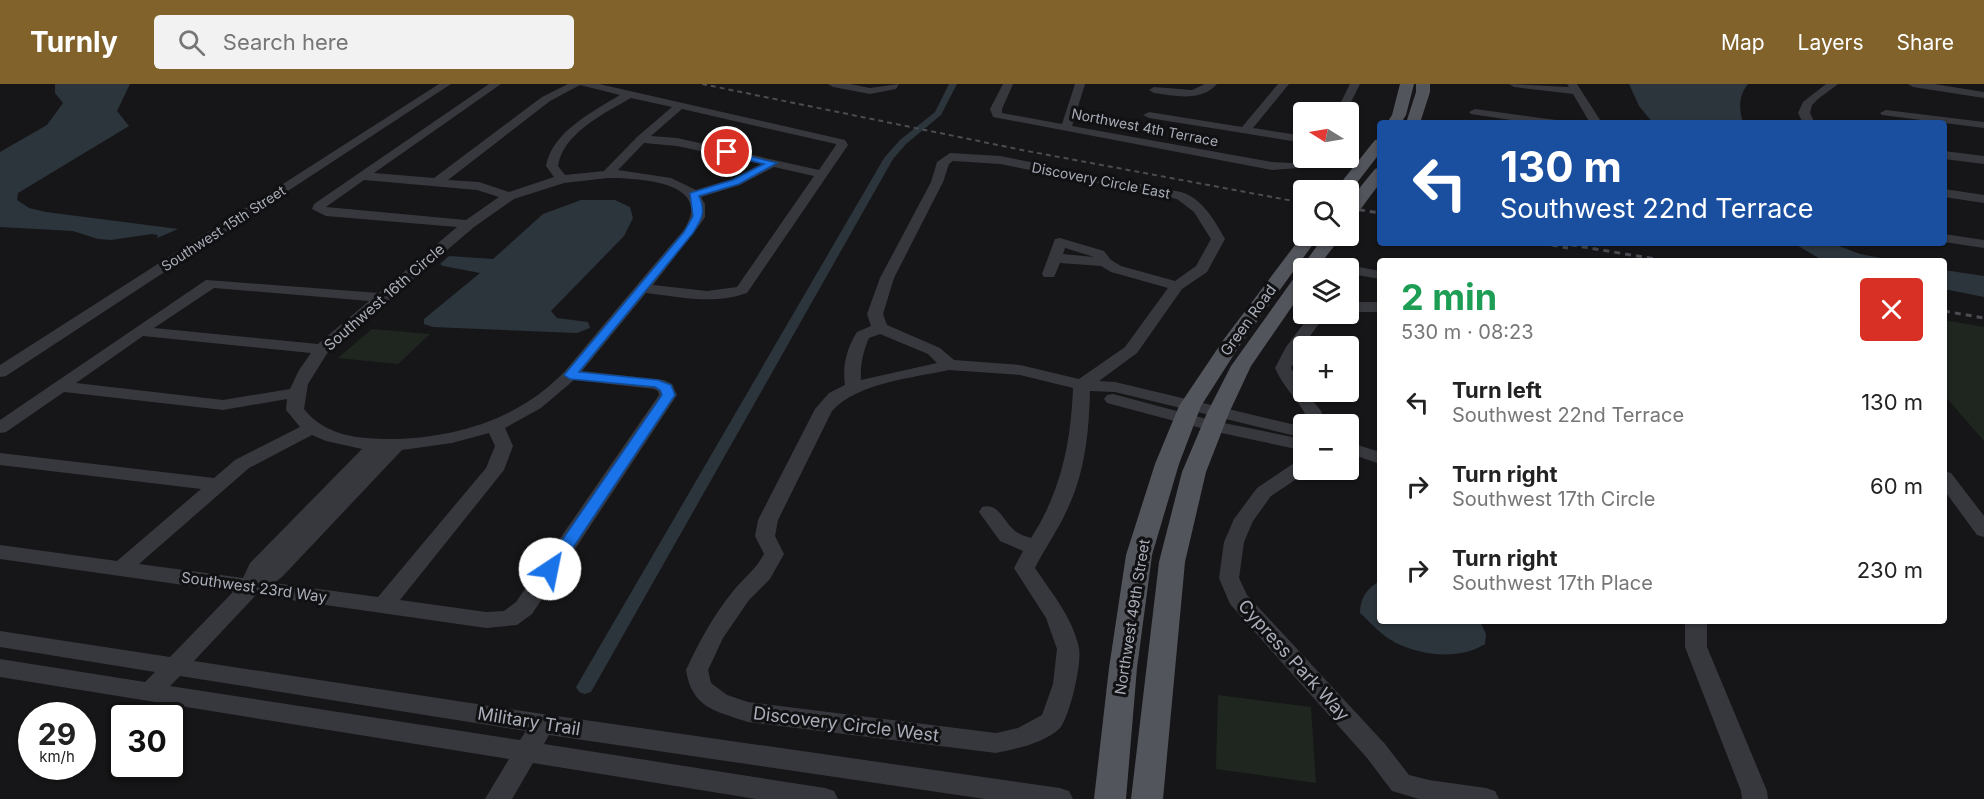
<!DOCTYPE html>
<meta charset="utf-8">
<style>
:root{--surface:#fff;--page:#f2f2f2;--text:#222;--muted:#767676;--accent:#80622a}
body{margin:0;font-family:Inter,sans-serif;background:var(--page);color:var(--text);height:100vh;display:flex;flex-direction:column;font-size:22px;white-space:nowrap}
*{box-sizing:border-box;margin:0}
p{font-size:20px;color:var(--muted)}
.icon{flex:none;width:33px;height:33px;fill:none;stroke:currentColor;stroke-width:2;stroke-linecap:round;stroke-linejoin:round}
.map{position:relative;flex:1;overflow:hidden}
.details{position:absolute;left:1377px;top:174px;width:570px;height:366px;display:flex;flex-direction:column;background:var(--surface);border-radius:6px;box-shadow:0 2px 4px #0004}
.details>*{flex:none}
.top-card{position:absolute;left:1377px;top:36px;width:570px;height:126px;border-radius:6px;box-shadow:0 2px 4px #0004;background:#1a4fa0;color:#fff;overflow:hidden}
.needle{width:39px;rotate:281deg}
.buttons{position:absolute;left:1293px;top:18px;display:grid;gap:12px}
.buttons a{display:grid;place-items:center;width:66px;height:66px;border-radius:6px;background:var(--surface);box-shadow:0 2px 4px #0004;font-size:30px}
.speed{position:absolute;left:18px;top:618px;display:flex;gap:12px;font-size:30px;font-weight:700;text-align:center}
.speed>*{display:grid;place-content:center;width:78px;height:78px;border-radius:50%;background:var(--surface);box-shadow:0 2px 4px #0004;line-height:1}
.speed small{font-size:15px;font-weight:400}
.speed .limit{border:3px solid #111;border-radius:9px;background:#fff;color:#111}
.pin{position:absolute;display:grid;place-items:center;width:51px;height:51px;color:#fff;margin:-26px;border:3px solid #fff;border-radius:50%;box-shadow:0 2px 6px #0007}
.me{position:absolute;width:66px;margin:-33px;rotate:34deg;stroke-linejoin:round;filter:drop-shadow(0 0 4px #0008)}
.turn{display:flex;align-items:center;gap:21px;height:126px;padding:0 24px;font-size:27px}
.turn .icon{width:78px;height:78px;stroke-width:2.5}
.turn b{display:block;font-size:42px;line-height:51px}
.round{display:grid;place-items:center;flex:none;width:63px;height:63px;border-radius:6px;background:var(--page)}
.headline{display:flex;align-items:center;justify-content:space-between;height:102px;padding:0 24px}
h1{font-size:36px;font-weight:700;line-height:45px;color:#1e9e55}
ul{padding:0;list-style:none}
li{display:flex;align-items:center;gap:18px;height:84px;padding:0 24px}
li div{flex:1}
li b{display:block;font-size:22px}
li em{font-style:normal}
header{display:flex;align-items:center;gap:36px;box-sizing:border-box;height:84px;padding:0 30px;background:var(--accent);color:#fff}
header strong{font-size:28px}
nav{display:flex;gap:33px;margin-inline-start:auto;font-size:21px}
.search{width:420px;height:54px;background:var(--page);display:flex;align-items:center;gap:15px;box-sizing:border-box;padding:0 21px;border-radius:6px;color:var(--muted);font-size:22px}
.map>svg:first-child{display:block}
.green{fill:#1e261f}
.water{fill:#2c353c}
.lines{fill:none;stroke-linecap:round;stroke-linejoin:round}
.canal{fill:#2c353c;fill-rule:evenodd}
.minor{fill:#37383d;fill-rule:evenodd}
.major{fill:#53555c;fill-rule:evenodd}
.rail-far1{stroke:#4a4c52;stroke-width:2;stroke-dasharray:5 4;stroke-linecap:butt}
.rail{stroke:#4a4c52;stroke-width:3;stroke-dasharray:6 5;stroke-linecap:butt}
.route{fill:#1a73e8;stroke:#114b97;stroke-width:1.5}
.labels{text-anchor:middle;dominant-baseline:central;stroke-width:6;stroke-linejoin:round;paint-order:stroke}
.far-street-label{font-size:14px;fill:#a8adb8;stroke:#111113}
.street-label{font-size:15px;fill:#a8adb8;stroke:#111113}
.near-street-label{font-size:18px;fill:#a8adb8;stroke:#111113}
</style>
<header>
<strong>Turnly</strong>
<div class="search"><svg class="icon" aria-label="search" viewBox="0 0 24 24"><circle cx="10" cy="10" r="6"/><path d="M15 15l6 6"/></svg>Search here</div>
<nav><a>Map</a><a>Layers</a><a>Share</a></nav>
</header>
<div class="map">
<svg width="1984" height="715" viewBox="0 0 1984 715">
<rect width="100%" height="100%" fill="#161618"/>
<g class="green">
<polygon points="1944,236 1984,243 1984,357 1944,311"/>
<polygon points="372,245 430,250 398,280 338,274"/>
<polygon points="1218,611 1311,623 1316,699 1216,685"/>
</g>
<g class="water">
<polygon points="55,0 130,0 117,27 129,42 18,109 17,116 29,124 46,128 178,145 157,154 158,151 152,150 111,156 98,155 73,147 0,143 0,68 47,41 63,19 55,9"/>
<path d="M1629,0H1748C1738,12 1739,25 1743,39H1653L1639,22Z"/>
<polygon points="581,116 615,116 630,123 633,134 624,152 551,227 557,234 588,238 590,244 577,249 433,243 424,240 424,235 480,189 443,182 440,180 449,172 493,175 543,130"/>
<polygon points="1793,159 1831,159 1860,170 1896,177 1824,177"/>
<polygon points="1944,186 1984,192 1984,213 1944,205"/>
<path d="M1380,497V537H1480L1486,550L1485,560C1460,576 1423,572 1396,559C1382,552 1371,539 1360,529C1360,514 1367,504 1380,497Z"/>
</g>
<g class="lines">
<polygon class="canal" points="949,0 957,0 941,31 906,60 893,75 591,608 585,610 579,608 576,603 579,598 884,74 900,56 935,28"/>
<g class="minor">
<polygon points="439,0 451,0 6,292 0,293 0,281"/>
<path d="M489,0H501L374,89L434,94L542,13L568,0H599L845,56L848,61L747,209C714,221 680,213 646,209L582,287L664,296L672,300L677,311L532,530L517,541L486,544L256,511L194,577L543,630L1060,704L1069,707L1073,715H985L549,651L544,660L825,704L834,707L838,715H756L533,679L512,715H485L509,675L0,593V575L145,598L155,588L0,563V547L170,573L233,508L0,475V461L117,477L201,405L0,381V369L214,394L235,376L300,343L286,326L287,315L223,326L64,308L6,348L0,349V336L206,196L379,209L457,143L326,132L312,125L314,120ZM580,1L620,11C592,28 552,48 546,82L554,93L509,108L479,98L448,96L550,17ZM631,14L672,23L637,53L604,87L565,91L558,82C563,49 605,29 631,14ZM682,25L836,60V61L819,86L677,54L651,52ZM644,59L677,62L761,80L732,95L696,106L671,94L618,86ZM774,83L814,92L737,203L707,207L653,201L701,139L705,133V120L701,113L740,101ZM608,94C640,94 716,98 683,147C657,177 632,207 606,238C592,254 579,271 565,287C520,335 455,354 391,355C359,355 325,352 304,325L308,300L328,268L474,143L514,115L564,99ZM364,96L477,106L499,113L466,136L326,123ZM214,204L369,217L318,260L154,244ZM143,252L311,269L299,286L290,305L223,316L76,299ZM574,296L654,305L658,307L659,311L516,518L504,527L486,528L400,516L504,386L513,362L505,344L541,324ZM489,349L495,362L486,384L378,513L274,499L282,493L402,366L452,359ZM312,351L326,357L362,365L250,479L243,494L139,480L249,384ZM180,592L526,647L520,656L170,602Z"/>
<polygon points="828,0 850,0 870,4 899,0 896,5 870,10 833,3"/>
<polygon points="1003,0 1013,0 1002,25 1002,29 1062,40 1075,0 1085,0 1072,42 1272,78 1292,79 1304,71 1304,74 1312,74 1299,84 1272,86 993,33 990,25"/>
<path d="M1205,0H1217C1201,18 1176,12 1154,9L1149,6L1154,3L1192,6Z"/>
<polygon points="1278,0 1289,0 1253,44 1304,52 1304,59 1149,34 1143,31 1149,28 1242,43"/>
<polygon points="1350,0 1360,0 1346,28 1336,28"/>
<polygon points="1509,0 1569,3 1567,0 1577,0 1602,39 1590,39 1573,10 1514,3"/>
<polygon points="1826,0 1838,0 1818,15 1812,21 1810,29 1815,39 1803,39 1798,29 1803,18"/>
<polygon points="1908,0 1934,0 1984,8 1984,14 1913,3"/>
<polygon points="1475,25 1556,36 1562,39 1531,39 1471,30 1469,28"/>
<polygon points="1886,26 1984,38 1984,44 1882,31 1880,29"/>
<polygon points="1944,67 1984,72 1984,80 1944,75"/>
<path d="M950,69L1000,72L1181,108C1202,114 1215,137 1225,155L1207,188L1182,205L1137,269L1099,297L1115,298L1304,343V354L1115,308L1090,307C1089,348 1085,389 1067,426C1058,446 1045,464 1035,484C1051,508 1073,534 1079,564C1082,579 1070,632 1060,644C1045,659 1016,665 996,669L748,638C715,627 692,624 686,586C699,558 714,530 734,506C745,493 756,485 764,470L755,452L758,436L815,325L829,309L845,301C842,281 847,264 857,248L871,242L867,230L880,194L931,98L937,78ZM953,77L1000,80L1177,115L1194,128L1211,155L1196,182L1175,197L1121,182L1111,176L1104,167L1060,154L1055,155L1042,190L1044,193H1054L1060,179L1101,182L1111,188L1168,204L1125,263L1079,295L1020,281L954,276L940,264L887,241L883,230L894,194L943,98L949,80ZM1065,164L1094,173L1063,170ZM880,250L928,270L937,279L861,296C860,281 863,268 869,254ZM949,286L1020,291L1073,304C1071,358 1061,408 1031,454C1025,452 1017,450 1013,445C1002,435 999,419 982,423L979,428L1000,457L1023,467L1014,484L1046,534L1057,565L1053,600L1042,631L1018,644L996,649L748,618L727,611L711,599L708,586L723,554L749,516L770,495L784,470L775,452L778,436L832,327C857,299 912,294 949,286Z"/>
<polygon points="1944,105 1984,111 1984,119 1944,113"/>
<polygon points="1944,150 1984,156 1984,164 1944,158"/>
<polygon points="1354,182 1380,187 1380,195 1357,191 1348,197 1348,184"/>
<rect x="1348" y="218" width="32" height="10"/>
<path d="M1311,230H1326L1302,263L1291,284L1304,308H1306L1321,327L1326,340H1310C1302,319 1284,305 1275,284L1286,263Z"/>
<polygon points="1113,310 1214,337 1302,355 1304,361 1296,365 1212,347 1107,319 1104,315 1107,311"/>
<polygon points="1348,358 1380,368 1380,380 1348,369"/>
<polygon points="1304,375 1304,386 1310,386 1271,412 1253,437 1244,458 1239,494 1247,511 1385,660 1409,691 1429,696 1486,704 1495,707 1499,715 1419,715 1392,707 1367,674 1230,520 1219,494 1224,458 1234,435 1257,404 1297,377"/>
<polygon points="1944,387 1951,389 1984,432 1984,453 1977,451 1944,406"/>
<polygon points="1685,537 1707,537 1707,563 1767,707 1768,715 1742,715 1741,707 1685,563"/>
</g>
<g class="major">
<polygon points="1400,0 1414,0 1406,31 1401,39 1387,39 1392,31"/>
<polygon points="1416,0 1430,0 1430,8 1420,39 1406,39 1416,8"/>
<polygon points="1380,55 1380,69 1349,109 1348,106 1335,106 1375,56"/>
<polygon points="1380,83 1380,99 1354,134 1348,135 1348,118 1375,85"/>
<polygon points="1304,149 1304,152 1319,152 1240,261 1201,322 1179,380 1152,471 1137,584 1126,715 1094,715 1109,584 1126,471 1155,380 1179,322 1224,255"/>
<polygon points="1324,152 1342,152 1317,184 1304,184 1304,205 1251,282 1229,329 1206,388 1185,478 1163,715 1131,715 1159,478 1182,388 1207,329 1231,282"/>
</g>
<g class="rail-far1">
<polyline points="702,0 1027,67 1304,119"/>
<polyline points="1348,124 1357,125"/>
</g>
<g class="rail">
<polyline points="1348,124 1380,129"/>
<polyline points="1541,159 1568,164"/>
<polyline points="1560,159 1667,177"/>
<polyline points="1944,227 1984,234"/>
</g>
</g>
<path class="route" d="M724,66L777,79L739,100L699,112C706,128 702,135 693,149L579,288L658,296L671,301L675,311L556,489H545L542,485L545,481L662,311L660,306L655,303L570,295L564,291L684,148L693,132L690,109L732,96L764,80L724,70Z"/>
<g class="labels">
<g class="far-street-label">
<text transform="translate(1145 43) rotate(11)">Northwest 4th Terrace</text>
<text transform="translate(1101 96) rotate(11)">Discovery Circle East</text>
<text transform="translate(223 144) rotate(-33)">Southwest 15th Street</text>
</g>
<g class="street-label">
<text transform="translate(384 213) rotate(-41)">Southwest 16th Circle</text>
<text transform="translate(1248 236) rotate(-54)">Green Road</text>
<text transform="translate(254 503) rotate(8)">Southwest 23rd Way</text>
<text transform="translate(1132 533) rotate(-81)">Northwest 49th Street</text>
</g>
<g class="near-street-label">
<text transform="translate(1294 576) rotate(48)">Cypress Park Way</text>
<text transform="translate(529 637) rotate(9)">Military Trail</text>
<text transform="translate(846 640) rotate(7)">Discovery Circle West</text>
</g>
</g>
</svg>
<div class="buttons">
<a><svg class="needle" viewBox="-14 -14 28 28"><path d="M0-13l5 13h-10z" fill="#e53935"/><path d="M0 13l5-13h-10z" fill="#767676"/></svg></a>
<a><svg class="icon" aria-label="search" viewBox="0 0 24 24"><circle cx="10" cy="10" r="6"/><path d="M15 15l6 6"/></svg></a>
<a><svg class="icon" aria-label="layers" viewBox="0 0 24 24"><path d="M12 4l9 5-9 5-9-5zM3 14l9 5 9-5"/></svg></a>
<a>+</a>
<a>−</a>
</div>
<div class="speed"><div>29<small>km/h</small></div><div class="limit">30</div></div>
<div class="pin" style="left:727px;top:68px;background:#d93025"><svg class="icon" aria-label="arrive" viewBox="0 0 24 24"><path d="M6 21V4h12l-3 4 3 4H6"/></svg></div>
<svg class="me" style="left:550px;top:485px" viewBox="-20 -20 40 40"><circle r="19" fill="#fff"/><path d="M0-13L10 11 0 6-10 11z" fill="#1a73e8"/></svg>
<div class="top-card">
<div class="turn"><svg class="icon" aria-label="left" viewBox="0 0 24 24"><path d="M17 20v-9H6M10 6l-5 5 5 5"/></svg><div><b>130 m</b>Southwest 22nd Terrace</div></div>
</div>
<section class="details">
<div class="headline"><div><h1>2 min</h1><p>530 m · 08:23</p></div><a class="round" style="background:#d93025;color:#fff"><svg class="icon" aria-label="close" viewBox="0 0 24 24"><path d="M6 6l12 12M18 6L6 18"/></svg></a></div>
<ul>
<li><svg class="icon" aria-label="left" viewBox="0 0 24 24"><path d="M17 20v-9H6M10 6l-5 5 5 5"/></svg><div><b>Turn left</b><p>Southwest 22nd Terrace</p></div><em>130 m</em></li>
<li><svg class="icon" aria-label="right" viewBox="0 0 24 24"><path d="M7 20v-9h11M14 6l5 5-5 5"/></svg><div><b>Turn right</b><p>Southwest 17th Circle</p></div><em>60 m</em></li>
<li><svg class="icon" aria-label="right" viewBox="0 0 24 24"><path d="M7 20v-9h11M14 6l5 5-5 5"/></svg><div><b>Turn right</b><p>Southwest 17th Place</p></div><em>230 m</em></li>
</ul>
</section>
</div>
